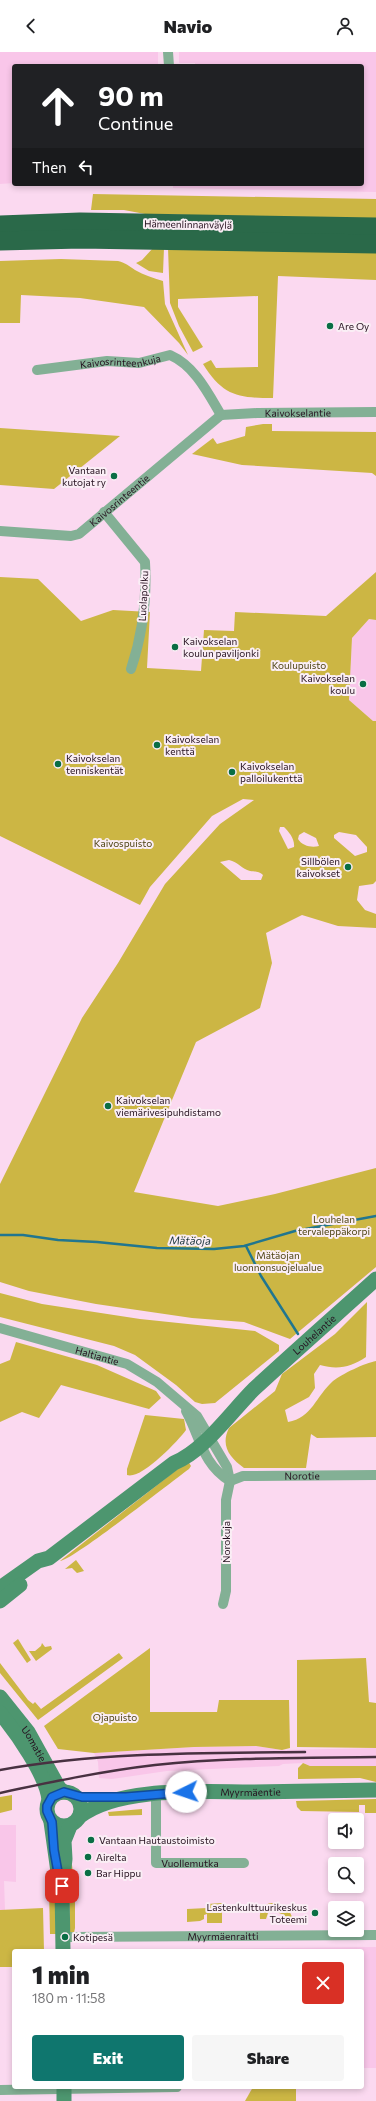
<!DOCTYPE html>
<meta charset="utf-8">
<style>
:root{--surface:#fff;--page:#f6f6f6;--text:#202124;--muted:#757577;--accent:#0f766e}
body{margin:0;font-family:Commissioner,sans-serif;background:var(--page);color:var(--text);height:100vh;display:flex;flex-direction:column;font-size:15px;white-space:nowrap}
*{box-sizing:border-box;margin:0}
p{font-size:13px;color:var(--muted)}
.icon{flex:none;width:22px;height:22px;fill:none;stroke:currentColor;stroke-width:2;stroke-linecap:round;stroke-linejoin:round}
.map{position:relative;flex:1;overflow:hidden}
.panel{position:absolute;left:12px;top:1897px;width:352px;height:140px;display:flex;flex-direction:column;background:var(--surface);border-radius:4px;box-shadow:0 2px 6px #0003}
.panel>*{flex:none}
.hud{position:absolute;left:12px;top:12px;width:352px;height:122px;border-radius:4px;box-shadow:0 2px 6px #0003;background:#202124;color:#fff;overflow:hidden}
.tools{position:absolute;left:328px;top:1761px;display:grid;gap:8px}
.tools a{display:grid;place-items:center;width:36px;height:36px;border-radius:4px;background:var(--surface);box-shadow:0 2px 6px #0003;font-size:20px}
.pin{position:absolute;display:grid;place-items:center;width:34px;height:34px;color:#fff;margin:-17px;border-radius:8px;box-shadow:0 2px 6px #0006}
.me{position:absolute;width:44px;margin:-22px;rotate:266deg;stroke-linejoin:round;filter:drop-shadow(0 0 3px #0008)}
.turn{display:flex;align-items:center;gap:14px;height:84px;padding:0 20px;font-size:18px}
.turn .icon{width:52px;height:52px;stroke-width:2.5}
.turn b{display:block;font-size:28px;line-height:34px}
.then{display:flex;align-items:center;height:38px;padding:0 20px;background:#0003;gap:8px;font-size:15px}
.round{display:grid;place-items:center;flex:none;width:42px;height:42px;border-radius:4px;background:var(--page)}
.head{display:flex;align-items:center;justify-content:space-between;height:68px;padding:0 20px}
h1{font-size:24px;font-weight:800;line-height:30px}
.action{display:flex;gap:8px;margin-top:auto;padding:8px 20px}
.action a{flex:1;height:46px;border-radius:4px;background:var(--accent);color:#fff;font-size:16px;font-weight:800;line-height:46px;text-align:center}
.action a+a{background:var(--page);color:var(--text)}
header{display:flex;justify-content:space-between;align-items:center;height:52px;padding:0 20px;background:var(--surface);font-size:18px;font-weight:800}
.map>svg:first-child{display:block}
.built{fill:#f9c6e9}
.green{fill:#ccb644;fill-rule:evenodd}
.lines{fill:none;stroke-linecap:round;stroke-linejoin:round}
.stream{stroke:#21768f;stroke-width:2.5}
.street{stroke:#83b095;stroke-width:10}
.secondary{stroke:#4d966f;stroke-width:15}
.highway{stroke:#2a6949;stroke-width:19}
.rail{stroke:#483141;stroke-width:2.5}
.route-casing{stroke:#114b97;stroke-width:10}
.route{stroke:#1a73e8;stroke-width:7}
.poi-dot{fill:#096e44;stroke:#faeef5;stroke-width:1.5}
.labels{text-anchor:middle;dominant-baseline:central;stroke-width:4;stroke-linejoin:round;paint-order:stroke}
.street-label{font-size:10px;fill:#25111f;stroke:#faeef5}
.poi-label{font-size:10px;fill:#25111f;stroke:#faeef5;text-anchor:start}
.park-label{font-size:10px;fill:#4e4413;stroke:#faeef5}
.water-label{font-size:11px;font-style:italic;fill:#1b353c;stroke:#faeef5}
</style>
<header><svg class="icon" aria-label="back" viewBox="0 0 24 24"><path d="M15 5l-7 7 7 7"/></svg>Navio<svg class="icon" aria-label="person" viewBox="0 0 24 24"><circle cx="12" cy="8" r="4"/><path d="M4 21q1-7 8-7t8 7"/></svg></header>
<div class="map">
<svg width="376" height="2049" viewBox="0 0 376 2049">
<rect width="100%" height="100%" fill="#fbd9f0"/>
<g class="built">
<polygon points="0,0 158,0 158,14 14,14 14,131 0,132"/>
<polygon points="179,0 376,0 376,140 173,136 173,132 362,132 362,14 195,14 195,11 179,11"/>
<polygon points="369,567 376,568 376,669 373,669 349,648 352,586"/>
<polygon points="256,1694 282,1698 376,1696 376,1714 310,1714 303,1711 283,1712 279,1714 167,1719 112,1727 99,1726 98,1710 94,1701 194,1695"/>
<polygon points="0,1773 16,1773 16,1830 4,1829 5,1858 0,1858"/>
<polygon points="376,1895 376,2016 362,2016 362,1899 80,1898"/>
</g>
<g class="green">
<polygon points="93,142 376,147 376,167 145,162 124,158 91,158"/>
<polygon points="153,196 164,196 163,221 149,219 136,211 142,208"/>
<path d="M168,196L376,200V228L278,224L273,346C238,346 223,344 203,312L211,308L216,316L258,315V244L178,247V255L203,295L193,300L179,274L170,251Z"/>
<path d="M61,207L118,209C126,211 129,214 135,218C144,223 153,226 163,229L165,252L188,303L179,291L144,255L80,246L21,243L20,271H0V209Z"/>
<polygon points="263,372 272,372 272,379 376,380 376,424 372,421 242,413 192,402 213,386 217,392 245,384 246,375"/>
<polygon points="0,376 120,384 54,437 0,433"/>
<path d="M376,520V568L369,567L352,586L349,648L373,669H376V829L373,832L359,834L357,848L365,858L376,862V876L338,874L302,863L266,881L272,911L260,956L196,990L134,1140L218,1154L275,1142L376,1116V1215L290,1287L244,1270L192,1266L96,1252L29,1239L0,1230V1132L82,966L118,911L165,832L220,772L254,748L243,747L212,764L150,835L140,853L0,784V525L38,527L81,569L113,558L150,560L147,616L201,619L204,578L234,579L235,560L326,564ZM280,775H284C289,780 295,787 294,795L288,797L279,779ZM304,780L316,786L319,794C312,796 302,794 298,787L299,783ZM339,780L356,783L367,795V800L355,804L334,786V783ZM229,808C238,810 242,817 250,819C256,820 259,819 263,823L261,828H241L220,810Z"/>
<polygon points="0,1241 42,1252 140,1267 255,1279 279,1293 279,1299 215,1351 202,1352 195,1350 176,1333 135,1303 114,1294 0,1265"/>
<path d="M367,1250L366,1305C351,1315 338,1318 320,1313L314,1322L315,1336L309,1345L285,1358L288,1370C312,1366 316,1344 333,1329C342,1322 365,1311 376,1309V1385L317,1386L311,1382L306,1416H244C230,1406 220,1394 229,1376L275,1339L282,1322L335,1282Z"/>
<polygon points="16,1290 97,1313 156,1339 161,1346 149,1357 61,1333 39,1366 22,1360 0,1370 0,1312 10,1308"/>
<path d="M145,1363L184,1367L186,1378C178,1389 141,1428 127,1423V1417Z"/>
<path d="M188,1409L191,1414L189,1417C171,1430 73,1508 60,1509Z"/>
<polygon points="76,1508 84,1519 77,1521 72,1516 65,1517"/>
<polygon points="18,1587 31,1608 27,1611 13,1591"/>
<polygon points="42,1591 45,1595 51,1594 52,1597 36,1609 29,1599 35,1599 41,1594"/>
<polygon points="150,1596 150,1660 217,1660 219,1648 289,1648 290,1696 282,1698 256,1694 194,1695 94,1701 58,1697 44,1674"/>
<polygon points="119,1601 123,1606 38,1668 0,1621 0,1611 28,1648 33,1652 35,1650 41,1657"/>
<polygon points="366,1606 369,1650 376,1651 376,1696 297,1695 297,1608"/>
<polygon points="303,1711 310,1714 376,1714 376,1730 360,1726 298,1727 298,1716"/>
<polygon points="12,1743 12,1758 0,1761 0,1745"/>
<polygon points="376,1747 376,1761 365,1761 365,1753 359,1753 359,1760 301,1759 297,1755 296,1749"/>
<polygon points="142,1757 142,1763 109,1764 108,1760"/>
<polygon points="69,1810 72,1813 75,1839 75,1876 74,1881 70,1881"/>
<polygon points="49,1839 53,1840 55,1844 56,1882 50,1882"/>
<polygon points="222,1851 222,1871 207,1871 207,1862 204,1863 204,1867 200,1869 187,1870 187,1857 207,1856 207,1852"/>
<path d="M272,1851L287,1854L293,1867L287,1869L284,1863L274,1859L268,1861L266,1867H260C259,1858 263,1852 272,1851Z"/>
<polygon points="43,1856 44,1899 14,1899 14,1915 0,1915 0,1858"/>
<polygon points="253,2035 296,2035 296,2049 245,2049"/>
</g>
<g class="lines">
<g class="stream">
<polyline points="0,1183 23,1183 58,1188 97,1190 157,1196 214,1197 244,1194 295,1179 376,1164"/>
<polyline points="246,1194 261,1224 298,1282"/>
</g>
<g class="street">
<polyline points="168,0 169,14"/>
<path id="s1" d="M37,318L107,309L139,311L170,303C195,314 208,341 221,363"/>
<path id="s2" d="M221,363L257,361L376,360"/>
<path d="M104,460L145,510C147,545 142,584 131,617"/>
<path id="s3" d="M0,479L71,484L79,482L221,363"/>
<path id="s4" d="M0,1276L127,1312L157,1330L197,1364L227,1415L230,1429L226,1448V1539L223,1552"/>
<path d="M186,1359C200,1384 202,1412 230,1429"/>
<path id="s5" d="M230,1429L243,1424L376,1423"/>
<path id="s6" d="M156,1742V1811H244"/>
<path id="s7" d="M70,1885L376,1883"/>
<polyline points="0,2038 177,2035"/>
</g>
<g class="secondary">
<path id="s8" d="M0,1536L38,1509L49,1506L174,1411C204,1399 231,1360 254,1337C294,1300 335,1264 376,1227"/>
<polyline points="0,1549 20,1533"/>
<path id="s9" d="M0,1645L28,1680L59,1736L64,1740"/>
<path d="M0,1661C16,1680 47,1724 49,1748"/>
<circle cx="64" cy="1757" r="17"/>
<path id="s10" d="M79,1765C118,1734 203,1740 251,1740C293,1739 334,1739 376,1738"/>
<polyline points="51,1770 58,1820"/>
<polyline points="63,1899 62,1834 65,1807 64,1789 70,1774"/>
<polyline points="64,2035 64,2049"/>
</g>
<g class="highway">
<polyline points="0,173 80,170 376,175"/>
<polyline points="0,189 81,187 376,192"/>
</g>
<g class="rail">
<path d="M0,1718C100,1700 203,1701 305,1700"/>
<path d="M0,1741C51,1730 103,1719 155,1713C228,1705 303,1706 376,1705"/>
</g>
</g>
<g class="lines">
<defs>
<polyline id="route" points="62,1834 59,1826 54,1798 52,1770 47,1759 47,1754 52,1745 64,1740 82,1745 126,1745 186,1740"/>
</defs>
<use href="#route" class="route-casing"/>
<use href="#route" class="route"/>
</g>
<g class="poi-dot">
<circle cx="330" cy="274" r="4"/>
<circle cx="114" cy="424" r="4"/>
<circle cx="175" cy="595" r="4"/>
<circle cx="363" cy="632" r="4"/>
<circle cx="157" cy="693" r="4"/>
<circle cx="58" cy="712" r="4"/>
<circle cx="232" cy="720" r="4"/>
<circle cx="348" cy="815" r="4"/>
<circle cx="108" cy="1054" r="4"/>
<circle cx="91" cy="1788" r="4"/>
<circle cx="88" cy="1805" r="4"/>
<circle cx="88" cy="1821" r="4"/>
<circle cx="315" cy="1861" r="4"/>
<circle cx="65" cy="1885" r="4"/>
</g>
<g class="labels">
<g class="street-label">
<text transform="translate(188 172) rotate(1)">Hämeenlinnanväylä</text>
<text stroke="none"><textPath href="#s1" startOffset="84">Kaivosrinteenkuja</textPath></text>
<text stroke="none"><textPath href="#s2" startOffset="77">Kaivokselantie</textPath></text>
<text stroke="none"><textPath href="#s3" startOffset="132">Kaivosrinteentie</textPath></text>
<text transform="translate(143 544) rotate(-87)">Luolapolku</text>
<text stroke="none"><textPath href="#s8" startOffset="406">Louhelantie</textPath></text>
<text stroke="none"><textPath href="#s4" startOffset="101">Haltiantie</textPath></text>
<text stroke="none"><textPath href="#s5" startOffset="73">Norotie</textPath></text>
<text transform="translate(226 1490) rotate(-90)">Norokuja</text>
<text stroke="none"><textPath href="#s9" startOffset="58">Uomatie</textPath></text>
<text stroke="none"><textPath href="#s10" startOffset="176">Myyrmäentie</textPath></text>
<text stroke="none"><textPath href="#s6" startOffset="103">Vuollemutka</textPath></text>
<text stroke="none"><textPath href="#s7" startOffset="153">Myyrmäenraitti</textPath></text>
</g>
<g class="poi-label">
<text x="338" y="274">Are Oy</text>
<text x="106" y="418" text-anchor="end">Vantaan<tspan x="106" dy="12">kutojat ry</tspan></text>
<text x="183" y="589">Kaivokselan<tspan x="183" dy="12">koulun paviljonki</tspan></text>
<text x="355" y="626" text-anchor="end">Kaivokselan<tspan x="355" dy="12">koulu</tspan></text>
<text x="165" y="687">Kaivokselan<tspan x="165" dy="12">kenttä</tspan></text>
<text x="66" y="706">Kaivokselan<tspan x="66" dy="12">tenniskentät</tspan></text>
<text x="240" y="714">Kaivokselan<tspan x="240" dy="12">palloilukenttä</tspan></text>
<text x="340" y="809" text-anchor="end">Sillbölen<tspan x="340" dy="12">kaivokset</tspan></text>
<text x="116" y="1048">Kaivokselan<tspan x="116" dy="12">viemärivesipuhdistamo</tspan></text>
<text x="99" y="1788">Vantaan Hautaustoimisto</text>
<text x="96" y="1805">Airelta</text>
<text x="96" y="1821">Bar Hippu</text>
<text x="307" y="1855" text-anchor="end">Lastenkulttuurikeskus<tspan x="307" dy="12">Toteemi</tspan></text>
<text x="73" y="1885">Kotipesä</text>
</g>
<g class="park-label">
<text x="299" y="613">Koulupuisto</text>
<text x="123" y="791">Kaivospuisto</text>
<text x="334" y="1167">Louhelan<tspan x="334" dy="12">tervaleppäkorpi</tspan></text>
<text x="278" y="1203">Mätäojan<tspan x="278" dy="12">luonnonsuojelualue</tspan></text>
<text x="115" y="1665">Ojapuisto</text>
</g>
<g class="water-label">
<text transform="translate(190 1188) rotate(1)">Mätäoja</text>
</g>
</g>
</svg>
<div class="tools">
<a><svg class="icon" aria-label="sound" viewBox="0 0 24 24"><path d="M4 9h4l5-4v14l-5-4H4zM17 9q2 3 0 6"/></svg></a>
<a><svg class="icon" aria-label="search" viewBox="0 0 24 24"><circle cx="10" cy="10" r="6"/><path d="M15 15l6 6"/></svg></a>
<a><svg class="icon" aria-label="layers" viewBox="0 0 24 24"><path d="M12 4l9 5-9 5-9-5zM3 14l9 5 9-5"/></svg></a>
</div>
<div class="pin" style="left:62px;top:1834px;background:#d93025"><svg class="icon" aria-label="arrive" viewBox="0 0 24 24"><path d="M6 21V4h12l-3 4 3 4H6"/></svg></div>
<svg class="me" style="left:186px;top:1740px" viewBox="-20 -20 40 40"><circle r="19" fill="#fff"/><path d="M0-13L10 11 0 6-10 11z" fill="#1a73e8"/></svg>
<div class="hud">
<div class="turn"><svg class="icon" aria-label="ahead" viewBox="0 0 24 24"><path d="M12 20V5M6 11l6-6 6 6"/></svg><div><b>90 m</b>Continue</div></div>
<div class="then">Then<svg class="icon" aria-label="left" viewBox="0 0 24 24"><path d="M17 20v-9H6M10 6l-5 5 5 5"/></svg></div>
</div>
<section class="panel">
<div class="head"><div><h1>1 min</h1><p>180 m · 11:58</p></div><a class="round" style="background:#d93025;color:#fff"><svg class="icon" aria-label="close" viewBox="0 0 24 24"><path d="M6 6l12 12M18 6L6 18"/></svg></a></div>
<div class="action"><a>Exit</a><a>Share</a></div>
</section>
</div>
